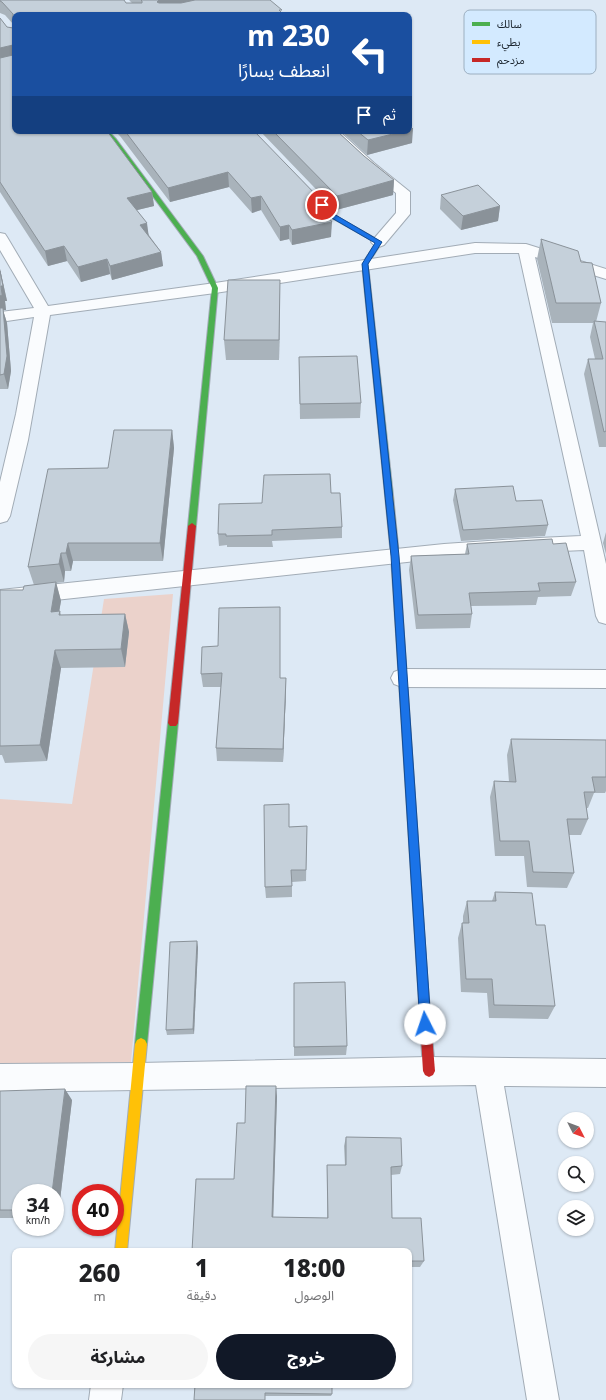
<!DOCTYPE html>
<html lang="ar">
<meta charset="utf-8">
<style>
:root{--surface:#fff;--page:#f6f6f6;--text:#202124;--muted:#757577;--accent:#111827}
body{margin:0;font-family:"Noto Sans","Noto Sans Arabic",sans-serif;background:var(--page);color:var(--text);direction:rtl;height:100vh;display:flex;flex-direction:column;font-size:15px;white-space:nowrap}
*{box-sizing:border-box;margin:0}
p{font-size:13px;color:var(--muted)}
.icon{flex:none;width:22px;height:22px;fill:none;stroke:currentColor;stroke-width:2;stroke-linecap:round;stroke-linejoin:round}
.map{position:relative;flex:1;overflow:hidden;direction:ltr}
.details{position:absolute;left:12px;top:1248px;width:400px;height:140px;display:flex;flex-direction:column;background:var(--surface);border-radius:8px;box-shadow:0 1px 3px #0004;direction:rtl}
.details>*{flex:none}
.top-card{position:absolute;left:12px;top:12px;width:400px;height:122px;border-radius:8px;box-shadow:0 1px 3px #0004;direction:rtl;background:#1a4fa0;color:#fff;overflow:hidden}
.needle{width:26px;rotate:132deg}
.controls{position:absolute;left:558px;top:1112px;display:grid;gap:8px}
.controls a{display:grid;place-items:center;width:36px;height:36px;border-radius:50%;background:var(--surface);box-shadow:0 1px 3px #0004;font-size:20px}
.speed{position:absolute;left:12px;top:1184px;display:flex;gap:8px;font-size:20px;font-weight:700;text-align:center}
.speed>*{display:grid;place-content:center;width:52px;height:52px;border-radius:50%;background:var(--surface);box-shadow:0 1px 3px #0004;line-height:1}
.speed small{font-size:10px;font-weight:400}
.speed .limit{border:6px solid #d22;background:#fff;color:#111}
.pin{position:absolute;display:grid;place-items:center;width:34px;height:34px;color:#fff;margin:-17px;border:2px solid #fff;border-radius:50%;box-shadow:0 1px 4px #0007}
.me{position:absolute;width:44px;margin:-22px;rotate:356deg;stroke-linejoin:round;filter:drop-shadow(0 0 3px #0008)}
.turn{display:flex;align-items:center;gap:14px;height:84px;padding:0 16px;font-size:18px}
.turn .icon{width:52px;height:52px;stroke-width:2.5}
.turn b{display:block;font-size:28px;line-height:34px}
.then{display:flex;align-items:center;height:38px;padding:0 16px;background:#0003;gap:8px;font-size:15px}
.eta{display:flex;justify-content:space-evenly;align-items:center;height:68px;text-align:center}
.eta b{font-size:24px;font-weight:800;line-height:28px}
.primary-button{display:flex;gap:8px;margin-top:auto;padding:8px 16px}
.primary-button a{flex:1;height:46px;border-radius:24px;background:var(--accent);color:#fff;font-size:16px;font-weight:800;line-height:46px;text-align:center}
.primary-button a+a{background:var(--page);color:var(--text)}
.map>svg:first-child{display:block}
.green{fill:#ebd2cb}
.lines{fill:none;stroke-linecap:round;stroke-linejoin:round}
.street-casing{stroke:#a2acb6;stroke-width:2}
.fast-casing{stroke:#a2acb6;stroke-width:2}
.slow-casing{stroke:#a2acb6;stroke-width:2}
.jam-casing{stroke:#a2acb6;stroke-width:2}
.street{fill:#fafcfe;fill-rule:evenodd}
.fast{fill:#4caf50;fill-rule:evenodd}
.slow{fill:#ffc107;fill-rule:evenodd}
.jam{fill:#c62828;fill-rule:evenodd}
.wall{fill:#a9b3bb}
.shaded-wall{fill:#8a9299}
.building{fill:#c5d0da;stroke:#8a9299}
.route{fill:#1a73e8;stroke:#114b97}
.key{fill:#d3eaff;stroke:#9cafc0;stroke-width:1}
.key-label{font-size:11px;fill:#1a242e}
</style>
<div class="map">
<svg width="606" height="1400" viewBox="0 0 606 1400">
<rect width="100%" height="100%" fill="#dde9f5"/>
<polygon class="green" points="173,594 131,1062 0,1065 0,799 72,804 104,599"/>
<g class="lines">
<defs>
<g id="street">
<polygon points="324,131 339,131 374,163 410,192 410,214 384,245 379,247 374,245 371,242 396,213 396,193 364,169"/>
<polygon points="0,233 5,234 7,237 48,306 215,283 475,243 526,244 606,269 606,279 535,257 606,564 606,624 599,622 596,616 584,550 518,553 444,558 0,606 0,590 444,544 518,539 581,536 519,253 475,253 215,293 50,315 28,440 10,516 7,521 0,523 0,482 16,414 34,317 0,322 0,312 34,308 0,250"/>
<polygon points="402,669 606,670 606,688 402,687 394,684 391,678 394,672"/>
<polygon points="429,1057 606,1059 606,1087 504,1086 559,1400 527,1400 476,1085 0,1092 0,1064 139,1063"/>
<polygon points="91,1385 123,1385 121,1400 89,1400"/>
</g>
<g id="fast">
<polygon points="102,131 108,131 116,139 203,256 218,288 196,526 192,529 188,526 212,288 197,256 112,141"/>
<polygon points="298,182 302,182 334,215 382,242 368,264 393,495 392,497 386,497 385,495 362,264 376,243 330,217 298,184"/>
<polygon points="400,631 404,634 428,987 427,991 423,992 419,991 418,987 396,634"/>
<polygon points="173,719 176,720 178,723 147,1044 145,1048 141,1050 137,1048 135,1044 168,723 170,720"/>
</g>
<g id="slow">
<polygon points="389,492 393,495 399,556 404,634 400,637 396,634 391,556 385,495"/>
<polygon points="141,1038 145,1040 147,1044 127,1251 115,1251 135,1044 137,1040"/>
</g>
<g id="jam">
<polygon points="192,523 196,526 178,723 176,726 170,726 168,723 188,526"/>
<polygon points="423,982 427,983 428,987 435,1071 433,1075 429,1077 425,1075 423,1071 418,987 419,983"/>
</g>
</defs>
<use href="#street" class="street-casing"/>
<use href="#fast" class="fast-casing"/>
<use href="#slow" class="slow-casing"/>
<use href="#jam" class="jam-casing"/>
<use href="#street" class="street"/>
<use href="#fast" class="fast"/>
<use href="#slow" class="slow"/>
<use href="#jam" class="jam"/>
</g>
<g class="wall">
<polygon points="0,0 126,3 132,3 129,0 270,0 15,15 152,192 154,206 137,210 149,235 161,252 163,266 112,280 110,274 81,282 67,261 48,266 0,192 0,18 7,27 13,28 13,24 5,15 0,13"/>
<polygon points="115,131 175,131 177,133 321,200 321,206 331,237 292,245 289,239 280,241 261,210 252,213 229,187 170,202 120,136"/>
<polygon points="260,131 337,131 364,156 394,180 393,195 336,210"/>
<polygon points="341,131 409,131 412,143 367,155"/>
<polygon points="441,195 500,206 498,221 461,230 440,209"/>
<polygon points="541,239 581,262 601,303 596,322 606,322 606,447 599,447 584,374 588,359 595,359 590,337 593,323 552,323 537,259"/>
<polygon points="0,269 7,301 5,301 6,310 3,310 7,323 11,371 8,389 0,389"/>
<polygon points="280,280 279,360 226,360 224,340"/>
<polygon points="299,357 361,403 360,418 300,419"/>
<polygon points="172,430 174,448 163,561 73,561 71,571 65,571 64,582 56,583 61,601 59,611 60,611 61,615 125,614 129,632 125,667 61,668 47,761 5,763 2,755 0,755 0,590 23,590 34,585 28,567 108,468"/>
<polygon points="455,489 516,501 548,525 545,536 461,541 453,500"/>
<polygon points="331,493 342,527 342,538 272,541 273,547 227,547 227,545 219,546 218,534 262,503"/>
<polygon points="606,532 606,554 603,543"/>
<polygon points="467,544 553,544 576,582 571,596 538,597 536,605 471,606 472,614 470,628 416,629 409,570 411,556 465,554"/>
<polygon points="280,607 280,678 286,678 286,691 283,762 217,761 216,748 221,687 203,687 201,674 218,646"/>
<polygon points="511,739 606,742 606,791 605,793 594,793 588,808 586,808 588,819 581,835 569,835 574,873 567,888 527,887 524,856 495,856 490,797 494,781 509,782 507,755"/>
<polygon points="307,826 306,881 292,882 292,897 266,898 265,887 289,827"/>
<polygon points="495,892 555,1006 548,1019 489,1018 487,993 461,992 458,938 462,923 463,923 463,916 467,901 492,901"/>
<polygon points="198,947 194,1034 167,1035 166,1030"/>
<polygon points="294,983 347,1046 346,1055 294,1056"/>
<polygon points="0,1091 72,1100 58,1217 55,1217 55,1193 21,1193 21,1218 0,1218"/>
<polygon points="277,1096 273,1217 327,1218 327,1165 345,1165 344,1146 346,1137 402,1166 400,1174 391,1175 392,1218 424,1261 420,1267 409,1267 409,1251 192,1251 234,1179 245,1123"/>
<polygon points="195,1385 332,1394 331,1396 266,1396"/>
</g>
<g class="shaded-wall">
<polygon points="159,0 202,0 158,15 157,2"/>
<polygon points="13,45 15,54 0,62 0,48"/>
<polygon points="413,129 412,143 367,155 368,140 405,131 409,131 409,130"/>
<polygon points="228,172 229,187 170,202 168,188"/>
<polygon points="394,180 393,195 336,210 337,196"/>
<polygon points="152,192 154,206 129,212 127,198"/>
<polygon points="261,196 261,210 252,213 251,198"/>
<polygon points="321,200 321,214 317,201"/>
<polygon points="500,206 498,221 461,230 463,216"/>
<polygon points="332,222 331,237 292,245 292,230"/>
<polygon points="147,223 149,238 140,225"/>
<polygon points="289,225 289,239 280,241 280,227"/>
<polygon points="64,246 67,261 48,266 45,251"/>
<polygon points="161,252 163,266 112,280 110,266"/>
<polygon points="107,259 110,274 81,282 78,267"/>
<polygon points="0,269 7,301 5,301 6,310 3,310 7,323 11,371 8,389 4,374 0,311"/>
<polygon points="280,280 280,300 279,360 279,340"/>
<polygon points="172,430 174,448 163,561 160,543"/>
<polygon points="68,543 73,561 71,571 66,553"/>
<polygon points="61,553 65,571 64,582 59,564"/>
<polygon points="56,582 61,601 56,630 51,612"/>
<polygon points="125,614 129,632 125,667 121,649"/>
<polygon points="55,650 61,668 47,761 40,745"/>
<polygon points="286,678 286,691 283,762 283,749"/>
<polygon points="197,941 198,947 194,1034 193,1029"/>
<polygon points="276,1086 277,1096 273,1224 272,1217"/>
<polygon points="65,1089 72,1100 58,1217 55,1214 55,1193 52,1193"/>
</g>
<g class="building">
<polygon points="0,0 124,0 126,3 142,3 142,1 141,0 159,0 157,2 159,3 181,3 195,0 270,0 282,10 279,10 284,15 15,15 15,131 107,131 152,192 127,198 147,223 140,225 161,252 110,266 107,259 78,267 64,246 45,251 0,182 0,58 13,55 13,45 0,48 0,18 7,27 13,28 13,14 2,2 0,1"/>
<polygon points="409,125 413,129 409,130"/>
<polygon points="125,131 175,131 177,133 186,131 254,131 321,200 317,201 332,222 292,230 289,225 280,227 261,196 251,198 228,172 168,188"/>
<polygon points="273,131 337,131 364,156 394,180 337,196"/>
<polygon points="357,131 405,131 368,140"/>
<polygon points="478,185 500,206 463,216 441,195"/>
<polygon points="541,239 578,251 581,262 592,263 601,303 556,303"/>
<polygon points="0,271 3,286 1,286 2,295 0,296"/>
<polygon points="228,280 280,280 279,340 224,340"/>
<polygon points="0,308 3,308 7,356 4,374 0,375"/>
<polygon points="594,321 606,322 606,431 604,432 588,359 603,359"/>
<polygon points="357,356 361,403 300,404 299,357"/>
<polygon points="114,430 172,430 160,543 68,543 66,553 61,553 59,564 28,567 48,469 108,468"/>
<polygon points="330,474 331,493 340,493 342,527 272,530 272,535 226,536 226,534 218,534 219,504 262,503 264,475"/>
<polygon points="513,486 516,501 542,500 548,525 463,530 455,489"/>
<polygon points="552,539 553,544 566,543 576,582 538,583 540,591 469,593 472,614 418,615 411,556 469,554 467,544"/>
<polygon points="56,582 51,612 60,611 59,615 125,614 121,649 55,650 40,745 0,746 0,590 23,590 24,586"/>
<polygon points="280,607 280,678 286,678 283,749 216,748 222,673 201,674 202,647 218,646 219,608"/>
<polygon points="511,739 606,740 606,777 592,777 595,792 584,792 588,819 567,819 574,873 533,872 529,841 500,841 494,781 516,782"/>
<polygon points="289,804 289,827 307,826 306,870 291,870 292,886 265,887 264,805"/>
<polygon points="495,892 532,893 536,925 545,925 555,1006 494,1005 492,979 466,979 462,923 469,923 467,901 496,901"/>
<polygon points="197,941 193,1029 166,1030 170,942"/>
<polygon points="345,982 347,1046 294,1047 294,983"/>
<polygon points="246,1086 276,1086 272,1217 328,1218 327,1165 346,1165 346,1137 401,1138 402,1166 391,1167 392,1218 421,1218 424,1261 409,1261 409,1251 192,1251 196,1179 234,1179 237,1123 245,1123"/>
<polygon points="65,1089 52,1193 21,1193 21,1210 0,1210 0,1091"/>
<polygon points="409,1277 410,1294 409,1294"/>
<polygon points="195,1385 332,1385 332,1394 265,1393 265,1400 194,1400"/>
</g>
<polygon class="route" points="322,203 334,214 382,242 368,264 399,556 431,1024 429,1028 425,1030 421,1028 420,1024 391,556 362,264 375,243 330,217 318,205"/>
<rect x="464" y="10" width="132" height="64" rx="6" class="key"/>
<rect x="472" y="22" width="18" height="4" fill="#4caf50"/>
<rect x="472" y="40" width="18" height="4" fill="#ffc107"/>
<rect x="472" y="58" width="18" height="4" fill="#c62828"/>
<g class="key-label">
<text x="497" y="28">سالك</text>
<text x="497" y="46">بطيء</text>
<text x="497" y="64">مزدحم</text>
</g>
</svg>
<div class="controls">
<a><svg class="needle" viewBox="-14 -14 28 28"><path d="M0-13l5 13h-10z" fill="#e53935"/><path d="M0 13l5-13h-10z" fill="#757577"/></svg></a>
<a><svg class="icon" aria-label="search" viewBox="0 0 24 24"><circle cx="10" cy="10" r="6"/><path d="M15 15l6 6"/></svg></a>
<a><svg class="icon" aria-label="layers" viewBox="0 0 24 24"><path d="M12 4l9 5-9 5-9-5zM3 14l9 5 9-5"/></svg></a>
</div>
<div class="speed"><div>34<small>km/h</small></div><div class="limit">40</div></div>
<div class="pin" style="left:322px;top:205px;background:#d93025"><svg class="icon" aria-label="arrive" viewBox="0 0 24 24"><path d="M6 21V4h12l-3 4 3 4H6"/></svg></div>
<svg class="me" style="left:425px;top:1024px" viewBox="-20 -20 40 40"><circle r="19" fill="#fff"/><path d="M0-13L10 11 0 6-10 11z" fill="#1a73e8"/></svg>
<div class="top-card">
<div class="turn"><svg class="icon" aria-label="left" viewBox="0 0 24 24"><path d="M17 20v-9H6M10 6l-5 5 5 5"/></svg><div><b>230 m</b>انعطف يسارًا</div></div>
<div class="then">ثم<svg class="icon" aria-label="arrive" viewBox="0 0 24 24"><path d="M6 21V4h12l-3 4 3 4H6"/></svg></div>
</div>
<section class="details">
<div class="eta">
<div><b>18:00</b><p>الوصول</p></div>
<div><b>1</b><p>دقيقة</p></div>
<div><b>260</b><p>m</p></div>
</div>
<div class="primary-button"><a>خروج</a><a>مشاركة</a></div>
</section>
</div>
